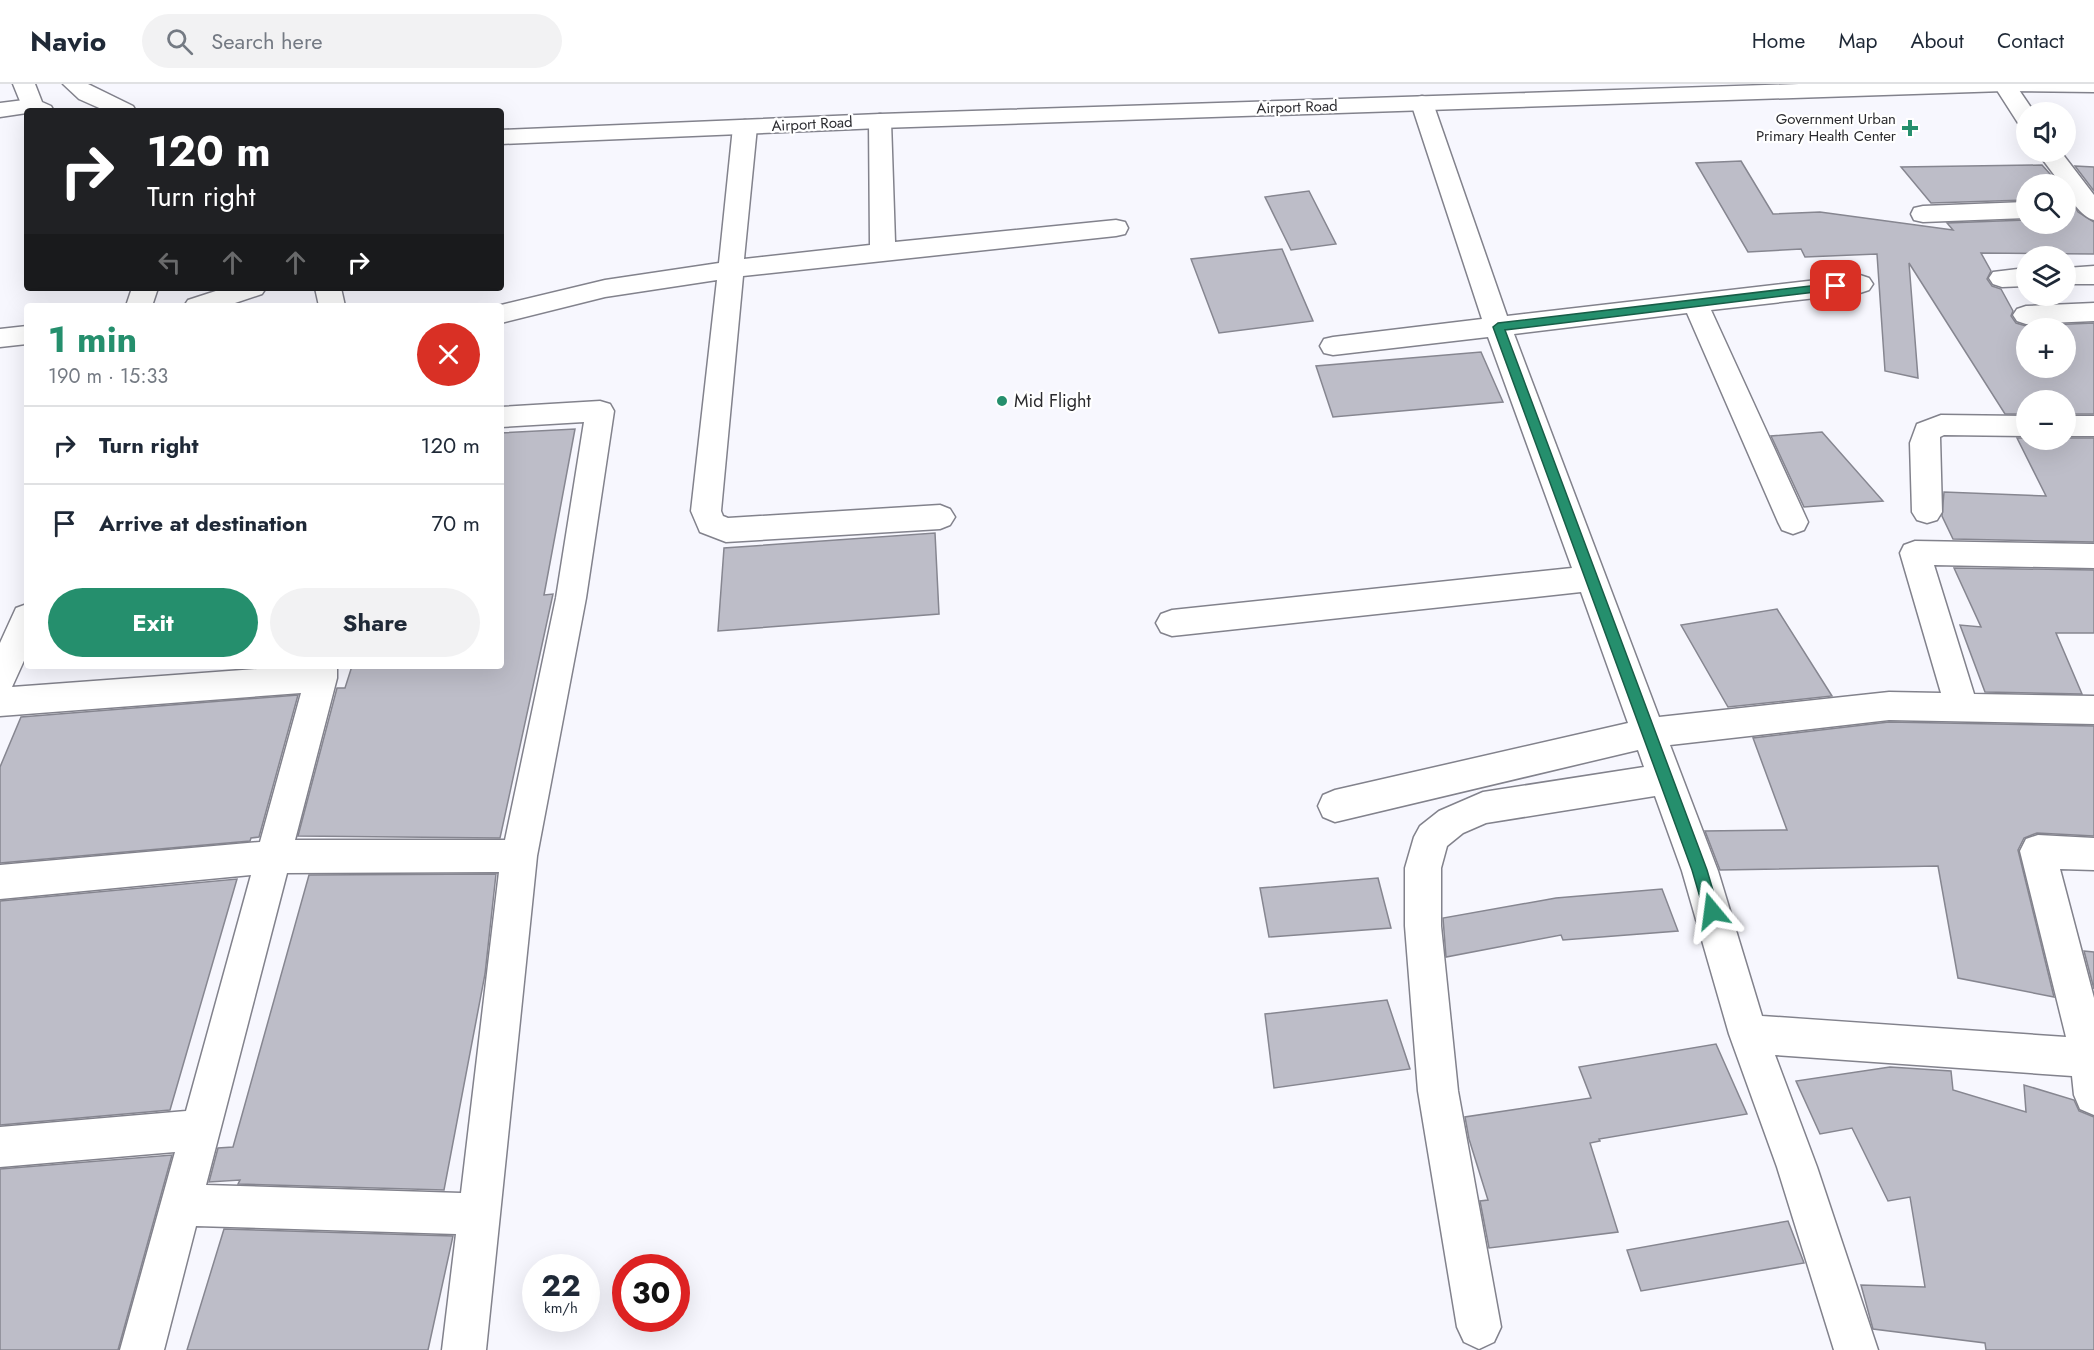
<!DOCTYPE html>
<meta charset="utf-8">
<style>
:root{--surface:#fff;--page:#f2f2f3;--text:#1f2937;--muted:#747a83;--line:#e0e1e3;--accent:#258f6d}
body{margin:0;font-family:Jost,sans-serif;background:var(--page);color:var(--text);height:100vh;display:flex;flex-direction:column;font-size:22px;white-space:nowrap}
*{box-sizing:border-box;margin:0}
p{font-size:20px;color:var(--muted)}
.icon{flex:none;width:33px;height:33px;fill:none;stroke:currentColor;stroke-width:2;stroke-linecap:round;stroke-linejoin:round}
.map{position:relative;flex:1;overflow:hidden}
.sheet{position:absolute;left:24px;top:219px;width:480px;height:366px;display:flex;flex-direction:column;background:var(--surface);border-radius:6px;box-shadow:0 6px 24px #0002}
.sheet>*{flex:none}
.hud{position:absolute;left:24px;top:24px;width:480px;height:183px;border-radius:6px;box-shadow:0 6px 24px #0002;background:#202124;color:#fff;overflow:hidden}
.tools{position:absolute;left:2016px;top:18px;display:grid;gap:12px}
.tools a{display:grid;place-items:center;width:60px;height:60px;border-radius:50%;background:var(--surface);box-shadow:0 6px 24px #0002;font-size:30px}
.speed{position:absolute;left:522px;top:1170px;display:flex;gap:12px;font-size:30px;font-weight:700;text-align:center}
.speed>*{display:grid;place-content:center;width:78px;height:78px;border-radius:50%;background:var(--surface);box-shadow:0 6px 24px #0002;line-height:1}
.speed small{font-size:15px;font-weight:400}
.speed .limit{border:9px solid #d22;background:#fff;color:#111}
.pin{position:absolute;display:grid;place-items:center;width:51px;height:51px;color:#fff;margin:-26px;border-radius:12px;box-shadow:0 3px 9px #0006}
.me{position:absolute;width:66px;margin:-33px;rotate:344deg;stroke-linejoin:round;filter:drop-shadow(0 0 4px #0008)}
.turn{display:flex;align-items:center;gap:21px;height:126px;padding:0 24px;font-size:27px}
.turn .icon{width:78px;height:78px;stroke-width:2.5}
.turn b{display:block;font-size:42px;line-height:51px}
.lanes{display:flex;align-items:center;height:57px;padding:0 24px;background:#0003;justify-content:center;gap:30px;direction:ltr}
.lanes .off{opacity:.35}
.round{display:grid;place-items:center;flex:none;width:63px;height:63px;border-radius:32px;background:var(--page)}
.headline{display:flex;align-items:center;justify-content:space-between;height:102px;padding:0 24px}
h1{font-size:36px;font-weight:700;line-height:45px;color:var(--accent)}
.primary-button{display:flex;gap:12px;margin-top:auto;padding:12px 24px}
.primary-button a{flex:1;height:69px;border-radius:36px;background:var(--accent);color:#fff;font-size:24px;font-weight:700;line-height:69px;text-align:center}
.primary-button a+a{background:var(--page);color:var(--text)}
ul{padding:0;list-style:none}
li{display:flex;align-items:center;gap:18px;height:78px;padding:0 24px;border-top:2px solid var(--line)}
li div{flex:1}
li b{display:block;font-size:22px}
li em{font-style:normal}
header{display:flex;align-items:center;gap:36px;box-sizing:border-box;height:84px;padding:0 30px;background:var(--surface);border-bottom:2px solid var(--line)}
header strong{font-size:28px}
nav{display:flex;gap:33px;margin-inline-start:auto;font-size:21px}
.search{width:420px;height:54px;background:var(--page);display:flex;align-items:center;gap:15px;box-sizing:border-box;padding:0 21px;border-radius:33px;color:var(--muted);font-size:22px}
.map>svg:first-child{display:block}
.building{fill:#bdbdc8;stroke:#868690;stroke-width:1.5;fill-rule:evenodd}
.lines{fill:none;stroke-linecap:round;stroke-linejoin:round}
.minor-casing{stroke:#82828c;stroke-width:3}
.major-casing{stroke:#82828c;stroke-width:3}
.minor{fill:#fff;fill-rule:evenodd}
.major{fill:#fff;fill-rule:evenodd}
.route{fill:#258f6d;stroke:#185d47;stroke-width:1.5}
.poi-dot{fill:#258f6d;stroke:#fff;stroke-width:2}
.labels{text-anchor:middle;dominant-baseline:central;stroke-width:4.5;stroke-linejoin:round;paint-order:stroke}
.far-street-label{font-size:15px;fill:#2b2b2f;stroke:#fff}
.far-poi-label{font-size:15px;fill:#2b2b2f;stroke:#fff;text-anchor:end}
.poi-label{font-size:18px;fill:#2b2b2f;stroke:#fff;text-anchor:start}
</style>
<header>
<strong>Navio</strong>
<div class="search"><svg class="icon" aria-label="search" viewBox="0 0 24 24"><circle cx="10" cy="10" r="6"/><path d="M15 15l6 6"/></svg>Search here</div>
<nav><a>Home</a><a>Map</a><a>About</a><a>Contact</a></nav>
</header>
<div class="map">
<svg width="2094" height="1266" viewBox="0 0 2094 1266">
<rect width="100%" height="100%" fill="#f7f7fe"/>
<g class="building">
<path d="M1741,77L1773,130L1820,128L1953,146L1947,139L2026,136V140H2066V108L2078,128L2094,138V170L1981,169L1991,187L1987,195L1992,202L2001,205L2013,227L2011,232L2016,239L2026,242L2094,239V330H2066V316H2026V330H2005L1909,179L1918,294L1885,287L1877,170L1805,173L1801,165L1748,168L1696,79ZM2026,244H2066V284H2026Z"/>
<polygon points="2042,81 2059,100 2026,100 2026,116 1931,119 1901,83"/>
<polygon points="2075,82 2094,83 2094,107"/>
<polygon points="1309,107 1336,160 1291,166 1265,113"/>
<polygon points="1282,165 1313,237 1219,249 1191,175"/>
<polygon points="1481,268 1503,318 1333,333 1316,282"/>
<polygon points="575,345 544,511 553,510 500,754 298,752 337,604 345,604 352,582 501,582 501,349"/>
<polygon points="1822,348 1883,417 1804,423 1771,352"/>
<polygon points="2017,354 2094,354 2094,458 1953,455 1942,432 1944,408 2046,412"/>
<polygon points="935,449 939,530 718,547 724,464"/>
<polygon points="1954,484 2094,486 2094,549 2056,549 2082,610 1985,608 1960,541 1981,543"/>
<polygon points="1777,525 1832,612 1728,623 1681,541"/>
<polygon points="298,611 259,753 251,754 250,757 0,779 0,683 21,633"/>
<polygon points="1889,638 2094,642 2094,752 2037,749 2024,754 2018,766 2054,913 1958,894 1938,782 1720,786 1705,747 1787,746 1753,654"/>
<polygon points="496,790 485,890 444,1106 238,1100 240,1096 209,1098 218,1064 233,1063 309,791"/>
<polygon points="1378,794 1391,844 1269,853 1260,804"/>
<polygon points="237,795 170,1026 0,1041 0,817"/>
<polygon points="1662,805 1678,847 1563,856 1561,851 1446,873 1443,834 1556,814"/>
<polygon points="2084,867 2094,868 2094,905"/>
<polygon points="1387,916 1410,985 1274,1004 1265,930"/>
<polygon points="1716,960 1747,1030 1599,1055 1600,1057 1590,1059 1618,1148 1489,1164 1480,1117 1488,1116 1469,1055 1465,1033 1591,1014 1579,983"/>
<polygon points="1890,983 1951,987 1953,1006 2026,1028 2024,1001 2074,1016 2079,1027 2094,1033 2094,1266 1986,1266 1985,1259 1873,1245 1861,1201 1925,1203 1910,1113 1888,1117 1852,1044 1820,1050 1796,997"/>
<polygon points="172,1071 118,1266 0,1266 0,1085"/>
<polygon points="1788,1137 1804,1179 1641,1207 1627,1166"/>
<polygon points="224,1145 453,1152 428,1266 187,1266"/>
</g>
<g class="lines">
<defs>
<g id="minor">
<polygon points="1993,0 2015,0 2034,28 2026,28 2026,41 2018,39"/>
<polygon points="1422,12 1430,14 1433,19 1507,232 1860,191 1869,194 1873,200 1869,206 1860,209 1711,226 1808,438 1804,446 1793,450 1782,446 1778,438 1687,229 1514,250 1659,633 1889,608 1941,609 1900,469 1904,461 1915,457 2094,460 2094,484 1934,481 1974,610 2094,612 2094,640 1889,636 1670,661 1718,787 1762,932 2066,953 2020,767 2026,755 2038,751 2094,754 2094,786 2060,785 2094,914 2094,1031 2080,1025 2074,1011 2072,992 1775,971 1817,1083 1878,1266 1834,1266 1777,1083 1729,950 1682,787 1655,712 1486,739 1463,749 1447,762 1441,784 1441,842 1458,1007 1501,1243 1494,1258 1479,1265 1464,1258 1457,1243 1418,1007 1405,842 1405,784 1414,753 1420,742 1439,727 1483,708 1644,683 1638,666 1335,738 1323,733 1318,722 1323,711 1335,706 1628,639 1581,508 1172,552 1161,548 1156,539 1161,530 1172,526 1572,484 1488,253 1333,271 1324,269 1320,262 1324,255 1333,253 1482,235 1411,19 1414,14"/>
<polygon points="32,15 40,17 43,22 40,27 0,33 0,19"/>
<polygon points="880,30 888,32 891,37 895,158 1116,136 1125,138 1128,144 1125,150 1116,152 743,192 721,427 723,432 728,434 940,421 950,425 955,433 950,441 940,445 726,458 700,448 691,427 717,196 605,213 501,239 501,222 497,222 605,196 719,179 733,43 737,38 745,36 753,38 757,43 744,175 870,161 869,37 872,32"/>
<path d="M2037,68H2061L2094,111V136C2082,133 2066,113 2066,100H2061Z"/>
<polygon points="2026,118 2026,134 1923,138 1914,136 1911,130 1914,124 1923,122"/>
<polygon points="2094,182 2094,200 2066,200 2066,184"/>
<polygon points="2026,184 2026,202 2002,203 1993,200 1989,194 1993,188"/>
<polygon points="132,204 158,204 152,222 126,222"/>
<polygon points="315,204 341,204 345,222 319,222"/>
<polygon points="2094,219 2094,237 2026,240 2017,237 2013,231 2017,225 2026,222"/>
<path d="M600,317L610,320L614,327L586,514L537,772L486,1266H442L456,1150L196,1142L164,1266H120L175,1068L0,1083V1043L186,1027L251,791L0,815V781L260,758L301,609L0,632V559L16,524L27,520V570L12,603L298,582H337V594L295,756H505L556,514L584,338L501,343V323ZM499,788L461,1109L206,1101L287,789Z"/>
<polygon points="1941,331 2026,332 2026,352 1944,351 1940,353 1942,428 1937,436 1927,439 1917,436 1912,428 1910,359 1917,340"/>
<rect x="2066" y="332" width="28" height="20"/>
</g>
<g id="major">
<polygon points="13,0 35,0 42,18 51,22 54,27 24,27"/>
<polygon points="63,0 88,0 133,22 136,27 106,27 79,15"/>
<polygon points="1799,0 2094,0 2094,8 2004,7 880,44 501,60 501,46 880,30"/>
<polygon points="225,204 266,204 262,210 226,222 184,222 188,216"/>
<polygon points="27,242 27,260 0,263 0,245"/>
</g>
</defs>
<use href="#minor" class="minor-casing"/>
<use href="#major" class="major-casing"/>
<use href="#minor" class="minor"/>
<use href="#major" class="major"/>
</g>
<polygon class="route" points="1836,199 1840,200 1840,205 1505,246 1707,786 1719,827 1717,832 1712,835 1706,832 1704,827 1692,786 1493,243 1498,239"/>
<g class="poi-dot">
<path d="M1907 35h6v6h6v6h-6v6h-6v-6h-6v-6h6z"/>
<circle cx="1002" cy="317" r="6"/>
</g>
<g class="labels">
<g class="far-street-label">
<text transform="translate(1297 23) rotate(-2)">Airport Road</text>
<text transform="translate(812 40) rotate(-3)">Airport Road</text>
</g>
<g class="far-poi-label">
<text x="1896" y="35">Government Urban<tspan x="1896" dy="17">Primary Health Center</tspan></text>
</g>
<g class="poi-label">
<text x="1014" y="317">Mid Flight</text>
</g>
</g>
</svg>
<div class="tools">
<a><svg class="icon" aria-label="sound" viewBox="0 0 24 24"><path d="M4 9h4l5-4v14l-5-4H4zM17 9q2 3 0 6"/></svg></a>
<a><svg class="icon" aria-label="search" viewBox="0 0 24 24"><circle cx="10" cy="10" r="6"/><path d="M15 15l6 6"/></svg></a>
<a><svg class="icon" aria-label="layers" viewBox="0 0 24 24"><path d="M12 4l9 5-9 5-9-5zM3 14l9 5 9-5"/></svg></a>
<a>+</a>
<a>−</a>
</div>
<div class="speed"><div>22<small>km/h</small></div><div class="limit">30</div></div>
<div class="pin" style="left:1836px;top:202px;background:#d93025"><svg class="icon" aria-label="arrive" viewBox="0 0 24 24"><path d="M6 21V4h12l-3 4 3 4H6"/></svg></div>
<svg class="me" style="left:1712px;top:827px" viewBox="-20 -20 40 40"><path d="M0-17L14 15 0 8-14 15z" fill="#258f6d" stroke="#fff" stroke-width="4"/></svg>
<div class="hud">
<div class="turn"><svg class="icon" aria-label="right" viewBox="0 0 24 24"><path d="M7 20v-9h11M14 6l5 5-5 5"/></svg><div><b>120 m</b>Turn right</div></div>
<div class="lanes"><svg class="icon off" aria-label="left" viewBox="0 0 24 24"><path d="M17 20v-9H6M10 6l-5 5 5 5"/></svg><svg class="icon off" aria-label="ahead" viewBox="0 0 24 24"><path d="M12 20V5M6 11l6-6 6 6"/></svg><svg class="icon off" aria-label="ahead" viewBox="0 0 24 24"><path d="M12 20V5M6 11l6-6 6 6"/></svg><svg class="icon" aria-label="right" viewBox="0 0 24 24"><path d="M7 20v-9h11M14 6l5 5-5 5"/></svg></div>
</div>
<section class="sheet">
<div class="headline"><div><h1>1 min</h1><p>190 m · 15:33</p></div><a class="round" style="background:#d93025;color:#fff"><svg class="icon" aria-label="close" viewBox="0 0 24 24"><path d="M6 6l12 12M18 6L6 18"/></svg></a></div>
<ul>
<li><svg class="icon" aria-label="right" viewBox="0 0 24 24"><path d="M7 20v-9h11M14 6l5 5-5 5"/></svg><div><b>Turn right</b></div><em>120 m</em></li>
<li><svg class="icon" aria-label="arrive" viewBox="0 0 24 24"><path d="M6 21V4h12l-3 4 3 4H6"/></svg><div><b>Arrive at destination</b></div><em>70 m</em></li>
</ul>
<div class="primary-button"><a>Exit</a><a>Share</a></div>
</section>
</div>
